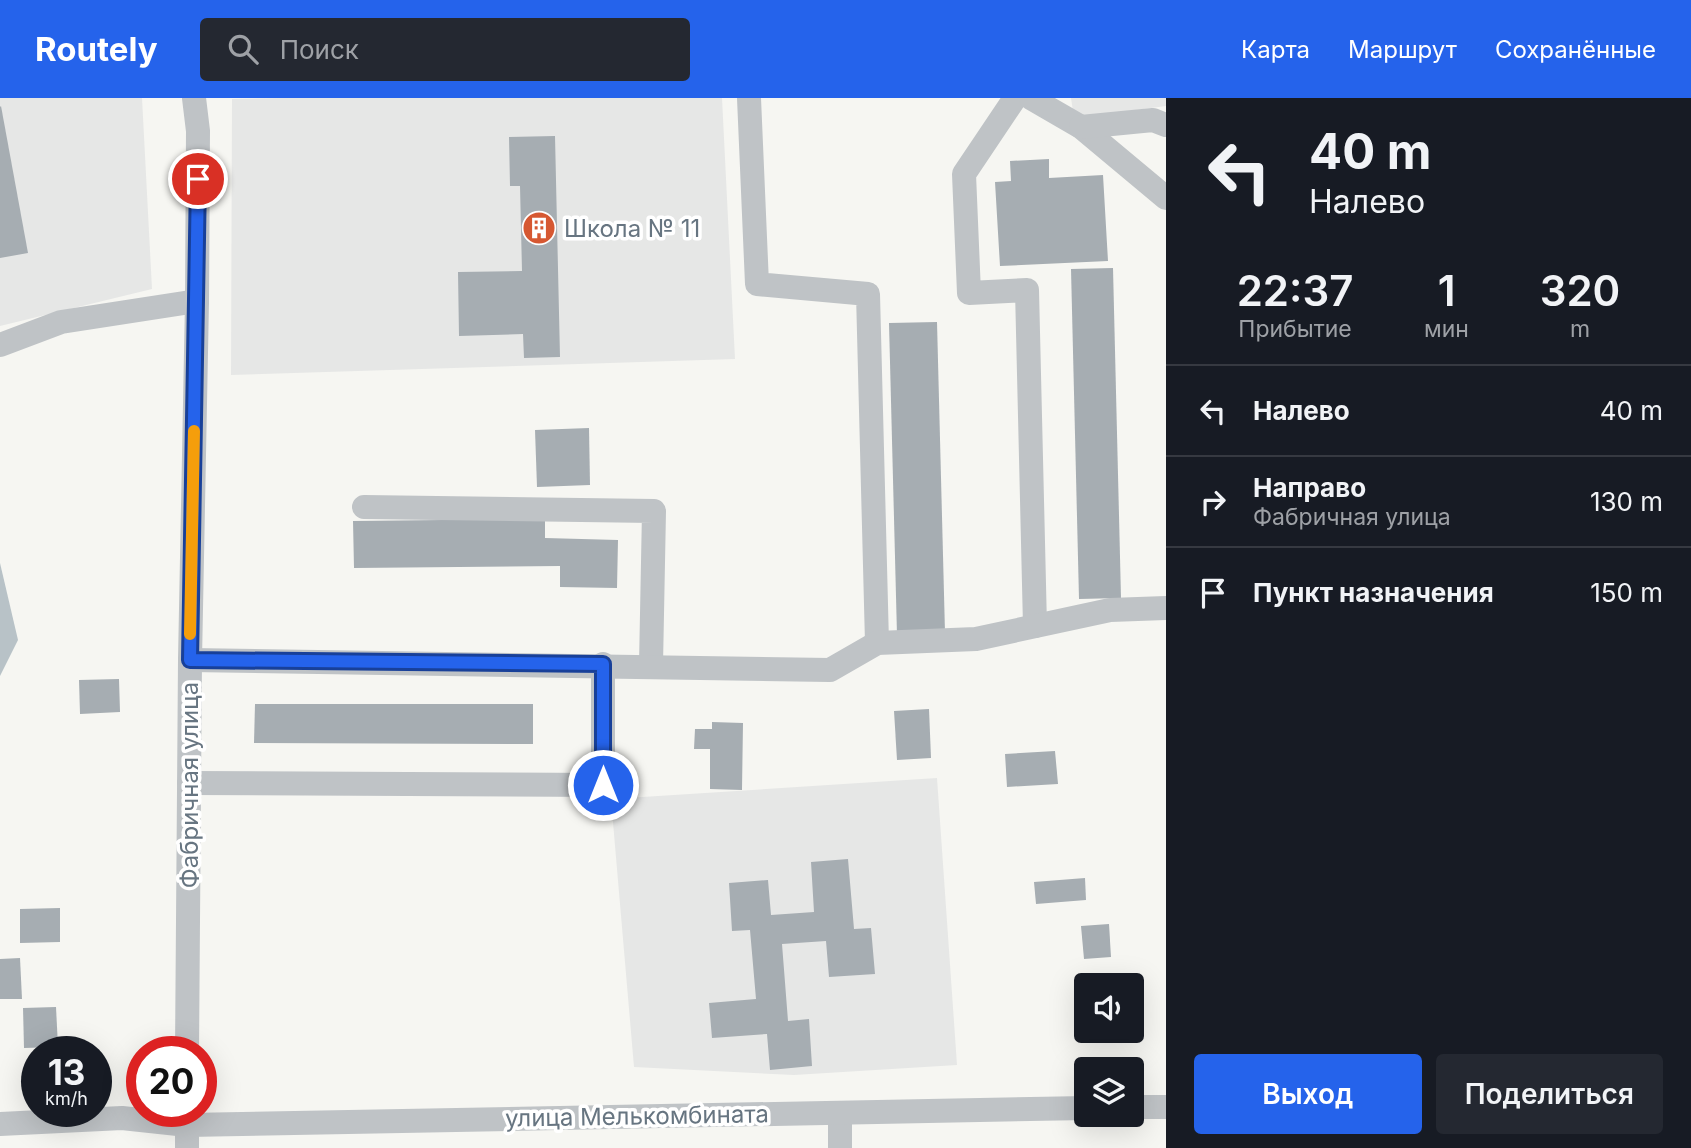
<!DOCTYPE html>
<html lang="ru">
<meta charset="utf-8">
<style>
:root{--surface:#171b24;--page:#242831;--text:#f1f3f6;--muted:#9ea1a6;--line:#363941;--accent:#2563eb}
body{margin:0;font-family:Inter,sans-serif;background:var(--page);color:var(--text);height:100vh;display:flex;flex-direction:column;font-size:26px;white-space:nowrap}
*{box-sizing:border-box;margin:0}
p{font-size:23px;color:var(--muted)}
.icon{flex:none;width:38px;height:38px;fill:none;stroke:currentColor;stroke-width:2;stroke-linecap:round;stroke-linejoin:round}
.map{position:relative;flex:1;overflow:hidden}
.drawer{display:flex;flex-direction:column;background:var(--surface);width:525px}
.drawer>*{flex:none}
.guide{background:#171b24;color:var(--text);overflow:hidden}
.tools{position:absolute;left:1074px;top:875px;display:grid;gap:14px}
.tools a{display:grid;place-items:center;width:70px;height:70px;border-radius:7px;background:var(--surface);box-shadow:0 7px 28px #0002;font-size:35px}
.speed{position:absolute;left:21px;top:938px;display:flex;gap:14px;font-size:35px;font-weight:700;text-align:center}
.speed>*{display:grid;place-content:center;width:91px;height:91px;border-radius:50%;background:var(--surface);box-shadow:0 7px 28px #0002;line-height:1}
.speed small{font-size:18px;font-weight:400}
.speed .limit{border:10px solid #d22;background:#fff;color:#111}
.pin{position:absolute;display:grid;place-items:center;width:60px;height:60px;color:#fff;margin:-30px;border:4px solid #fff;border-radius:50%;box-shadow:0 2px 7px #0007}
.me{position:absolute;width:77px;margin:-38px;rotate:0deg;stroke-linejoin:round;filter:drop-shadow(0 0 5px #0008)}
.turn{display:flex;align-items:center;gap:24px;height:147px;padding:0 28px;font-size:32px}
.turn .icon{width:91px;height:91px;stroke-width:2.5}
.turn b{display:block;font-size:49px;line-height:60px}
.eta{display:flex;justify-content:space-evenly;align-items:center;height:119px;text-align:center}
.eta b{font-size:42px;font-weight:600;line-height:49px}
.button{display:flex;gap:14px;margin-top:auto;padding:14px 28px}
.button a{flex:1;height:80px;border-radius:7px;background:var(--accent);color:#fff;font-size:28px;font-weight:600;line-height:80px;text-align:center}
.button a+a{background:var(--page);color:var(--text)}
ul{padding:0;list-style:none}
li{display:flex;align-items:center;gap:21px;height:91px;padding:0 28px;border-top:2px solid var(--line)}
li div{flex:1}
li b{display:block;font-size:26px}
li em{font-style:normal}
header{display:flex;align-items:center;gap:42px;box-sizing:border-box;height:98px;padding:0 35px;background:var(--accent);color:#fff}
header strong{font-size:33px}
nav{display:flex;gap:38px;margin-inline-start:auto;font-size:24px}
.search{width:490px;height:63px;background:var(--page);display:flex;align-items:center;gap:18px;box-sizing:border-box;padding:0 24px;border-radius:7px;color:var(--muted);font-size:26px}
main{display:flex;flex:1;min-height:0}
.map>svg:first-child{display:block}
.built{fill:#e6e7e6}
.water{fill:#b8c2c7}
.building{fill:#a6adb2}
.lines{fill:none;stroke-linecap:round;stroke-linejoin:round}
.minor{stroke:#bfc3c6;stroke-width:24}
.route-casing{stroke:#184099;stroke-width:18}
.route{stroke:#2563eb;stroke-width:12}
.slow{stroke:#f59e0b;stroke-width:12}
.labels{text-anchor:middle;dominant-baseline:central;stroke-width:7;stroke-linejoin:round;paint-order:stroke}
.poi-label{font-size:24px;fill:#677581;stroke:#fff;text-anchor:start}
.street-label{font-size:24px;fill:#677581;stroke:#fff}
</style>
<header>
<strong>Routely</strong>
<div class="search"><svg class="icon" aria-label="search" viewBox="0 0 24 24"><circle cx="10" cy="10" r="6"/><path d="M15 15l6 6"/></svg>Поиск</div>
<nav><a>Карта</a><a>Маршрут</a><a>Сохранённые</a></nav>
</header>
<main>
<div class="map">
<svg width="1166" height="1050" viewBox="0 0 1166 1050">
<rect width="100%" height="100%" fill="#f6f6f2"/>
<g class="built">
<polygon points="0,0 142,0 152,191 0,228"/>
<polygon points="282,0 722,0 735,261 231,277 232,1"/>
<polygon points="1071,0 1166,0 1166,8 1074,20"/>
<polygon points="937,680 957,967 794,977 634,969 611,701"/>
</g>
<polygon class="water" points="0,465 18,542 0,578"/>
<g class="building">
<polygon points="1,8 28,155 0,160 0,9"/>
<polygon points="555,38 560,259 524,260 523,236 459,238 458,174 522,173 520,88 510,88 509,39"/>
<polygon points="1049,61 1049,80 1103,77 1108,163 1000,168 995,84 1011,83 1010,63"/>
<polygon points="1113,170 1121,500 1079,501 1071,171"/>
<polygon points="937,224 945,535 897,537 889,225"/>
<polygon points="589,330 590,387 537,389 535,332"/>
<polygon points="545,421 545,440 618,442 617,490 560,489 560,468 354,470 353,423"/>
<polygon points="119,581 120,614 80,616 79,582"/>
<polygon points="255,606 533,606 533,646 254,645"/>
<polygon points="929,611 931,660 897,662 894,613"/>
<polygon points="712,624 743,625 742,692 710,691 710,651 694,651 695,631 712,631"/>
<polygon points="1055,653 1058,686 1007,689 1005,656"/>
<polygon points="848,761 854,831 871,830 875,876 829,879 826,843 782,846 788,923 809,921 812,968 770,972 767,936 712,940 709,905 756,901 750,832 732,833 729,785 768,782 771,817 814,814 811,764"/>
<polygon points="1085,780 1086,802 1036,806 1034,784"/>
<polygon points="60,810 60,844 20,845 20,811"/>
<polygon points="1109,826 1111,859 1084,861 1081,828"/>
<polygon points="20,860 22,901 0,901 0,861"/>
<polygon points="56,909 58,949 24,950 23,910"/>
</g>
<g class="lines">
<g class="minor">
<polyline points="749,0 757,186 868,196 877,545"/>
<polyline points="1015,0 964,76 969,195 1027,192 1035,528"/>
<polyline points="1031,0 1081,29 1166,100"/>
<polyline points="1081,29 1153,22 1166,27"/>
<polyline points="0,247 61,224 197,203"/>
<polyline points="364,409 654,413 651,567"/>
<polyline points="190,562 830,572 877,545 976,541 1110,512 1166,510"/>
<polyline points="189,685 603,687 603,566"/>
<polyline points="187,954 190,562 197,203 198,33 194,0"/>
<polyline points="1132,1009 1166,1009"/>
<polyline points="840,1015 840,1050"/>
<polyline points="0,1026 122,1020 187,1027 1087,1010"/>
<polyline points="187,1050 187,1013"/>
</g>
</g>
<g class="lines">
<defs>
<polyline id="route" points="198,81 190,562 603,566 603,687"/>
</defs>
<use href="#route" class="route-casing"/>
<use href="#route" class="route"/>
<polyline class="slow" points="190,536 194,333"/>
</g>
<defs>
<symbol id="building-disc" viewBox="-11 -11 22 22"><circle r="9.5" fill="#d65832" stroke="#fff"/><path d="M-4-6H4V6H1V3H-1V6H-4ZM-2.5-4.3h1.7v1.8h-1.7ZM.8-4.3h1.7v1.8H.8ZM-2.5-1h1.7V.8h-1.7ZM.8-1h1.7V.8H.8Z" fill="#fff"/></symbol>
</defs>
<g fill-rule="evenodd">
<use href="#building-disc" x="520" y="111" width="38" height="38"/>
</g>
<g class="labels">
<g class="poi-label">
<text x="564" y="130">Школа № 11</text>
</g>
<g class="street-label">
<text transform="translate(189 687) rotate(-90)">Фабричная улица</text>
<text transform="translate(637 1018) rotate(-1)">улица Мелькомбината</text>
</g>
</g>
</svg>
<div class="tools">
<a><svg class="icon" aria-label="sound" viewBox="0 0 24 24"><path d="M4 9h4l5-4v14l-5-4H4zM17 9q2 3 0 6"/></svg></a>
<a><svg class="icon" aria-label="layers" viewBox="0 0 24 24"><path d="M12 4l9 5-9 5-9-5zM3 14l9 5 9-5"/></svg></a>
</div>
<div class="speed"><div>13<small>km/h</small></div><div class="limit">20</div></div>
<div class="pin" style="left:198px;top:81px;background:#d93025"><svg class="icon" aria-label="arrive" viewBox="0 0 24 24"><path d="M6 21V4h12l-3 4 3 4H6"/></svg></div>
<svg class="me" style="left:603px;top:687px" viewBox="-20 -20 40 40"><circle r="17" fill="#2563eb" stroke="#fff" stroke-width="3"/><path d="M0-11L8 9 0 5-8 9z" fill="#fff"/></svg>
</div>
<section class="drawer">
<div class="guide">
<div class="turn"><svg class="icon" aria-label="left" viewBox="0 0 24 24"><path d="M17 20v-9H6M10 6l-5 5 5 5"/></svg><div><b>40 m</b>Налево</div></div>
</div>
<div class="eta">
<div><b>22:37</b><p>Прибытие</p></div>
<div><b>1</b><p>мин</p></div>
<div><b>320</b><p>m</p></div>
</div>
<ul>
<li><svg class="icon" aria-label="left" viewBox="0 0 24 24"><path d="M17 20v-9H6M10 6l-5 5 5 5"/></svg><div><b>Налево</b></div><em>40 m</em></li>
<li><svg class="icon" aria-label="right" viewBox="0 0 24 24"><path d="M7 20v-9h11M14 6l5 5-5 5"/></svg><div><b>Направо</b><p>Фабричная улица</p></div><em>130 m</em></li>
<li><svg class="icon" aria-label="arrive" viewBox="0 0 24 24"><path d="M6 21V4h12l-3 4 3 4H6"/></svg><div><b>Пункт назначения</b></div><em>150 m</em></li>
</ul>
<div class="button"><a>Выход</a><a>Поделиться</a></div>
</section>
</main>
